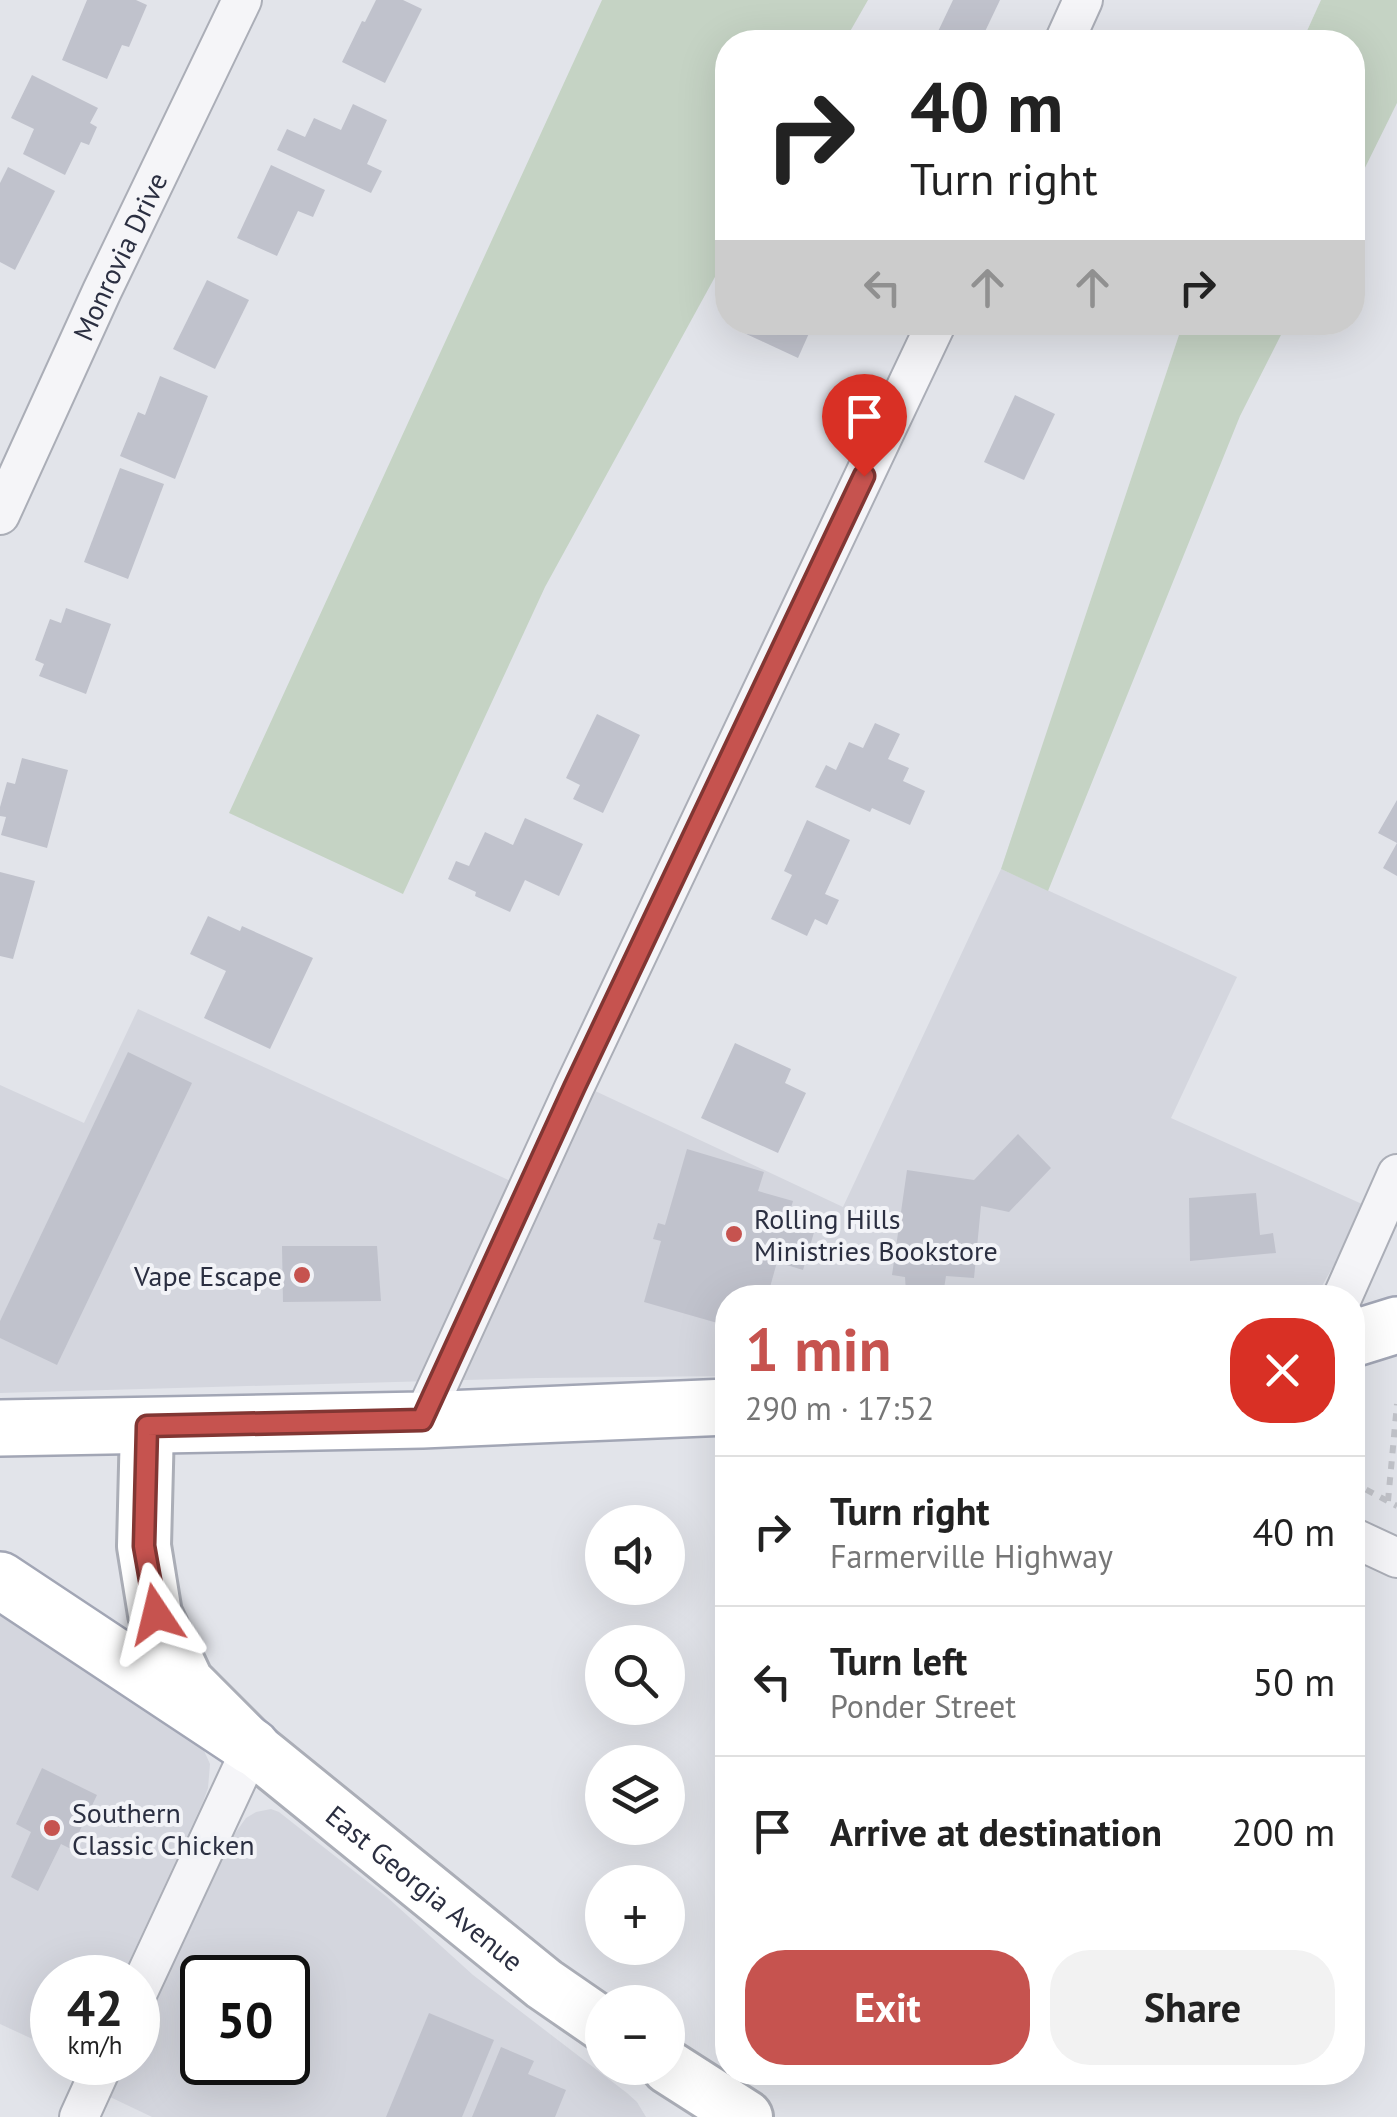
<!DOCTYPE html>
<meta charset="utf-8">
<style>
:root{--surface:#fff;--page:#f2f2f2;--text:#222;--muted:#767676;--line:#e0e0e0;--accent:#c6534f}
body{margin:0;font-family:"PT Sans",sans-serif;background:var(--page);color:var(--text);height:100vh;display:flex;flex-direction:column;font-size:38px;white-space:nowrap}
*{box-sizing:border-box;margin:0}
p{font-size:32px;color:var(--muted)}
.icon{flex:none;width:55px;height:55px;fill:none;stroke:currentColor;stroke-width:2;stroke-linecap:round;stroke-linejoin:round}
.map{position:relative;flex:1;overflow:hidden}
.drawer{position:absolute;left:715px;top:1285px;width:650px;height:800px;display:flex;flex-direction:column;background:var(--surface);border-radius:40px;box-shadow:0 10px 40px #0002}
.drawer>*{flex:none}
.banner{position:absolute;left:715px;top:30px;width:650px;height:305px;border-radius:40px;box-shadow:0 10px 40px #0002;background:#fff;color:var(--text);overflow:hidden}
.tools{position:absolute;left:585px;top:1505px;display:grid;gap:20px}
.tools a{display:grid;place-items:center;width:100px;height:100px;border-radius:50%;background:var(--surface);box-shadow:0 10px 40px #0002;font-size:50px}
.speed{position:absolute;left:30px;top:1955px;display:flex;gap:20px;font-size:50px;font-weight:700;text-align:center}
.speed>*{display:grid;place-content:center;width:130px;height:130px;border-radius:50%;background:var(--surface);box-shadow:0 10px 40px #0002;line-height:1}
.speed small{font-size:25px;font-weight:400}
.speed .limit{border:5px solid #111;border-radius:15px;background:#fff;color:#111}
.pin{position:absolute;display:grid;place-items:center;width:85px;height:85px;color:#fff;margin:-102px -42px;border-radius:50% 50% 50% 0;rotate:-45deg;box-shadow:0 0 10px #0007}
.pin .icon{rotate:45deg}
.me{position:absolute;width:110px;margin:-55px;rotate:350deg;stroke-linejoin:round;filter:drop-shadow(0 0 8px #0008)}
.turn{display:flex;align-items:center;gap:35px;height:210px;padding:0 30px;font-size:45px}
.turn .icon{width:130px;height:130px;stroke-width:2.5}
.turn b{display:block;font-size:70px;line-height:85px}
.lanes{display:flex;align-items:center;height:95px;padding:0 30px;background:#0003;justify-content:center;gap:50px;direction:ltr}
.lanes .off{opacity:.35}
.round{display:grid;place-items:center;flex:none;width:105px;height:105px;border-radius:40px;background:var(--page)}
.summary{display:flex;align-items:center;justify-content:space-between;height:170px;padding:0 30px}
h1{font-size:60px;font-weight:800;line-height:75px;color:var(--accent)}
.button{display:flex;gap:20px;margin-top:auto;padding:20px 30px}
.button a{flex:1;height:115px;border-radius:40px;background:var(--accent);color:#fff;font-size:40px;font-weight:800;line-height:115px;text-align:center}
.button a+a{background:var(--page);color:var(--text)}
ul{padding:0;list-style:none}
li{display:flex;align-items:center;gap:30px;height:150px;padding:0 30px;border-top:2px solid var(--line)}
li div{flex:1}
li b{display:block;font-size:38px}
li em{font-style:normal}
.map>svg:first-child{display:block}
.built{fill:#d4d6de;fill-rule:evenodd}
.green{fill:#c5d3c4}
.building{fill:#c0c2cc}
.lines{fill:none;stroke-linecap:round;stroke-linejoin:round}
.street-casing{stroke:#abaeb7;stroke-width:42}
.secondary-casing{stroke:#abaeb7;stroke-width:58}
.primary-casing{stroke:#a2a6b5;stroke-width:60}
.path{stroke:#c0c2c8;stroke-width:6;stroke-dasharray:8 8;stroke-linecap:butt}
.street{stroke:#f5f5f8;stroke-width:38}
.secondary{stroke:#fff;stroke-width:52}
.primary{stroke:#fff;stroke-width:55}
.route-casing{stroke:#813633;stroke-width:25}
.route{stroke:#c6534f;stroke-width:18}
.poi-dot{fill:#c6534f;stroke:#f2f3f7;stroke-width:4}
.labels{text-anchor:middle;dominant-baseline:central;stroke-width:8;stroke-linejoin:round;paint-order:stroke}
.street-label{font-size:28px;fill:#2b2f41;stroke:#f2f3f7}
.poi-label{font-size:28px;fill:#2b2f41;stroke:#f2f3f7;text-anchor:start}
</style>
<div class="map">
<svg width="1397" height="2117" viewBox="0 0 1397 2117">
<rect width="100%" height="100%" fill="#e2e4ea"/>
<g class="built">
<polygon points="1001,869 1237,977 1171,1118 1362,1204 1335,1263 1322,1286 1310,1297 728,1298 727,1376 537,1378 0,1393 0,1085 84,1123 138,1009 517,1184 593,1090 843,1207"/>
<polygon points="0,1596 201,1744 210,1764 208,1788 203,1802 122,1977 52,1978 52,2048 0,2024"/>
<path d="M271,1809L279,1812L387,1897L473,1975L627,2093L637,2102L646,2117H152L108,2096L124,2063L138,2062V2035L231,1839L246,1818L256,1812ZM202,1978H288V2062H202Z"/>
</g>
<g class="green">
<polygon points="602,0 868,0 844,42 728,42 727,255 545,587 403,894 229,813"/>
<polygon points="1321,0 1397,0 1397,103 1353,192 1352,42 1302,42"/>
<polygon points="1183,323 1287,323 1240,416 1048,891 1001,869"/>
</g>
<g class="building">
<polygon points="87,0 136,0 147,5 129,47 122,45 107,79 62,60"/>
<polygon points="376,0 403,0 422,9 385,83 342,62 362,21 365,22"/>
<polygon points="953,0 1000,0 980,42 933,42"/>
<polygon points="32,75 98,108 90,123 97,127 89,145 81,142 65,175 23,154 34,129 11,118"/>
<polygon points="353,104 387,120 367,164 382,171 371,193 277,150 287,129 305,137 314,118 341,130"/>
<polygon points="271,165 325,190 313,217 298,211 277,256 237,238"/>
<polygon points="8,167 55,191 15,270 0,262 0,183"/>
<polygon points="207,280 249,300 215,369 173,349"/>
<polygon points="746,322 814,322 798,358 742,332"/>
<polygon points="160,376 208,396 175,479 120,456 138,412 145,415"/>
<polygon points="1015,395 1055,414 1024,480 984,462"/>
<polygon points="120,468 164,484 128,579 84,562"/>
<polygon points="66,608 111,624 86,694 39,676 44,664 35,660 50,619 61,623"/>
<polygon points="597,714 640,735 603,813 573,799 580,785 566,778"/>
<polygon points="875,723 900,734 888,759 909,768 903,781 925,791 910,825 872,808 870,812 815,787 826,765 836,770 849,742 863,748"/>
<polygon points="22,758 68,770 47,848 1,835 6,817 0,816 0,807 7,782 15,784"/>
<polygon points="1397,800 1397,876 1383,868 1397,843 1378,833"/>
<polygon points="525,818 583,844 559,896 525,880 510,912 475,896 476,892 448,879 456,861 469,866 485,832 513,845"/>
<polygon points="807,820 850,840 825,894 839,900 827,925 815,919 807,936 771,919 792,875 784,871"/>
<polygon points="0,872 35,881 13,959 0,956"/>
<polygon points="208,916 240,931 242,926 313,958 270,1049 204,1018 226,971 190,954"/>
<polygon points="735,1043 791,1069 785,1083 806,1093 778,1153 701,1118"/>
<polygon points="128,1052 192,1083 57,1365 0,1338 0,1321"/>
<polygon points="1018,1134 1051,1168 1009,1212 981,1206 974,1278 946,1276 943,1295 906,1292 905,1277 892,1275 907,1170 974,1180"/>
<polygon points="687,1149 764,1172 758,1191 793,1201 787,1221 815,1229 803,1270 777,1262 767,1298 728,1298 728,1326 644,1302 661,1241 653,1239 658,1223 665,1225"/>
<polygon points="1256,1193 1260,1235 1273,1233 1276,1253 1190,1261 1189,1198"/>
<polygon points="282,1246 377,1246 381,1301 283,1302"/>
<polygon points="42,1768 97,1795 71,1849 61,1844 38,1891 11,1877 31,1832 16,1824"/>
<polygon points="429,2013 494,2040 462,2117 386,2117"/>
<polygon points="501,2047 534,2061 528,2074 566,2090 555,2117 472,2117"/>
</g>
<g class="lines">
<defs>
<g id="street">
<polyline points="1064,42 1083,0"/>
<path id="s1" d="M0,515L102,291L242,0"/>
<polyline points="1342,1298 1397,1174"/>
<polyline points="422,1420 574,1088 937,322"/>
<polyline points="1352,1537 1397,1558"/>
<polyline points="138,1992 252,1747"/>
<polyline points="79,2117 104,2062"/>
</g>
<g id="secondary">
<path id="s2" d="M147,1427L144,1546L155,1614L187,1682L252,1747L544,1984L602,2024"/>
<polyline points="668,2067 746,2117"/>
</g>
<g id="primary">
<polyline points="1352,1339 1397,1325"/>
<polyline points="0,1428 422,1420 728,1407"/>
<polyline points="0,1580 252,1747"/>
</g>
</defs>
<use href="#street" class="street-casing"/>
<use href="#secondary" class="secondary-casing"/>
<use href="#primary" class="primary-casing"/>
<g class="path">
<polyline points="1352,1482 1397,1506"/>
<polyline points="1388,1501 1397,1404"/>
</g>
<use href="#street" class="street"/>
<use href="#secondary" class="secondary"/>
<use href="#primary" class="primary"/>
</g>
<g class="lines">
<defs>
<polyline id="route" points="156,1614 144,1546 147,1426 422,1420 574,1088 864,476"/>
</defs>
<use href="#route" class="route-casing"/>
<use href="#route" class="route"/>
</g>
<g class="poi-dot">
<circle cx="734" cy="1234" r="10"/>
<circle cx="302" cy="1275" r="10"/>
<circle cx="52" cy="1828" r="10"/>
</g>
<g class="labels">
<g class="street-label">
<text stroke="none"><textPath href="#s1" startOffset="285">Monrovia Drive</textPath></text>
<text stroke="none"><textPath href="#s2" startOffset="578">East Georgia Avenue</textPath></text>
</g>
<g class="poi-label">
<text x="754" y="1218">Rolling Hills<tspan x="754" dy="32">Ministries Bookstore</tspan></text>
<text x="282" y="1275" text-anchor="end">Vape Escape</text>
<text x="72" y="1812">Southern<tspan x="72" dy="32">Classic Chicken</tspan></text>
</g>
</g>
</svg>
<div class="tools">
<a><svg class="icon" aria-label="sound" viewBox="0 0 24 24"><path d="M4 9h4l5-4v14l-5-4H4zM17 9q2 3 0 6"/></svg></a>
<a><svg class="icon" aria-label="search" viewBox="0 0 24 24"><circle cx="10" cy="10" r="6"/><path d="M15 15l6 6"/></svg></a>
<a><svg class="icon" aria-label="layers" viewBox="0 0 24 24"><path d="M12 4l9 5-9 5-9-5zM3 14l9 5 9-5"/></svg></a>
<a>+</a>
<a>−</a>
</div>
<div class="speed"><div>42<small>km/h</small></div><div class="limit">50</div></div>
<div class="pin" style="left:864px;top:476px;background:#d93025"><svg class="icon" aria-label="arrive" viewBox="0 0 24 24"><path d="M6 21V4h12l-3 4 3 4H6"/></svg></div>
<svg class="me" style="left:156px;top:1614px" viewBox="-20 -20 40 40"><path d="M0-17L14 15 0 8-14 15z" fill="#c6534f" stroke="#fff" stroke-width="4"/></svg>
<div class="banner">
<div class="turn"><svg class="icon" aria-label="right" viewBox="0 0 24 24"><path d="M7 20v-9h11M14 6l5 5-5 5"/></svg><div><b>40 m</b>Turn right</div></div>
<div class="lanes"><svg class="icon off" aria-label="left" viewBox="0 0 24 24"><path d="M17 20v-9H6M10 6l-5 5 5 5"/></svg><svg class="icon off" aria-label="ahead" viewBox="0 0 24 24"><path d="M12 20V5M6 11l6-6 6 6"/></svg><svg class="icon off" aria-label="ahead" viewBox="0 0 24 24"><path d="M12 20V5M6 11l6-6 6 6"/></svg><svg class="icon" aria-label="right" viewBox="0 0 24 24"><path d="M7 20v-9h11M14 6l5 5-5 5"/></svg></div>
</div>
<section class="drawer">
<div class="summary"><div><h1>1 min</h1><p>290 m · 17:52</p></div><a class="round" style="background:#d93025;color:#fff"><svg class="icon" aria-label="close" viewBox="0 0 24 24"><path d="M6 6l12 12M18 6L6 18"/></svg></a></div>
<ul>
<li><svg class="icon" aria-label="right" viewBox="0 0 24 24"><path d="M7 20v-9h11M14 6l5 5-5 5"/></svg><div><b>Turn right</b><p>Farmerville Highway</p></div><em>40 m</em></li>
<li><svg class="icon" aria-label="left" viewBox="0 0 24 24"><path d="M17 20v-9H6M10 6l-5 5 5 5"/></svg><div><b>Turn left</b><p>Ponder Street</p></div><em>50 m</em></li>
<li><svg class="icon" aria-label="arrive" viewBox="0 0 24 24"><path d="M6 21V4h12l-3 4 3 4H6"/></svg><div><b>Arrive at destination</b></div><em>200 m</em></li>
</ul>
<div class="button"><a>Exit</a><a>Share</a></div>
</section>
</div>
